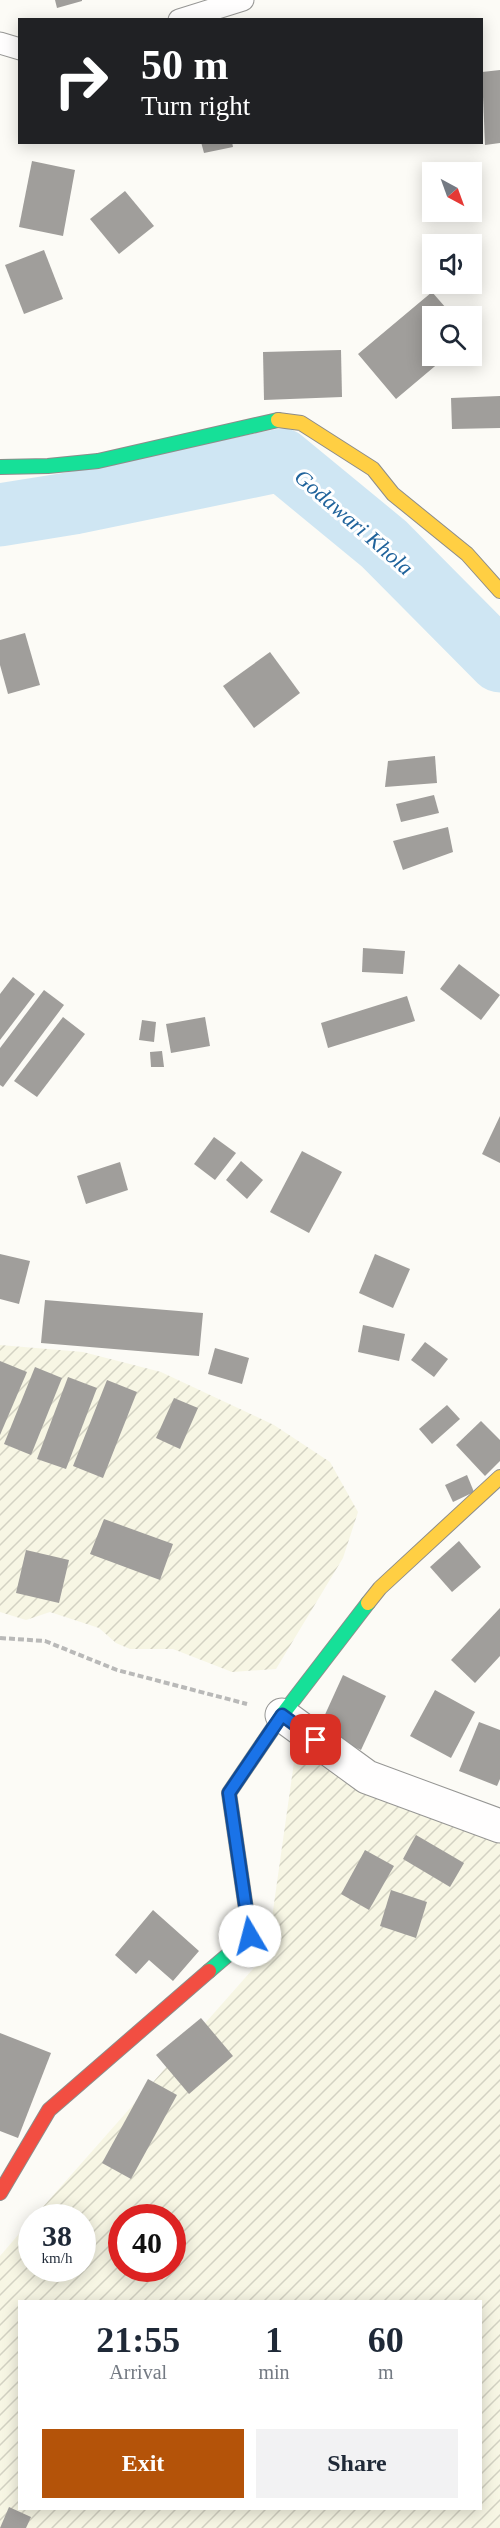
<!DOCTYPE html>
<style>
:root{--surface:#fff;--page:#f2f2f3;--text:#1f2937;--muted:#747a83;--accent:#b45309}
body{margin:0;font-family:"Times New Roman",serif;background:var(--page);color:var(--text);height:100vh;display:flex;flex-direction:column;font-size:22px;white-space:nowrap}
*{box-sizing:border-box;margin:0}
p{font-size:20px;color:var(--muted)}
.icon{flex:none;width:33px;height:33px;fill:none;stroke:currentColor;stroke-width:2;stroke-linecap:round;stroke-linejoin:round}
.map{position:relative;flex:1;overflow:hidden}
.drawer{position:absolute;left:18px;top:2300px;width:464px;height:210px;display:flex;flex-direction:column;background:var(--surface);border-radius:0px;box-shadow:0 3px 15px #0003}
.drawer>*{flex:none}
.hud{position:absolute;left:18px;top:18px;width:465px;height:126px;border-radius:0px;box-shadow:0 3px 15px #0003;background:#202124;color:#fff;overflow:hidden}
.needle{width:39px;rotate:139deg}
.buttons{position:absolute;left:422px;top:162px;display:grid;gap:12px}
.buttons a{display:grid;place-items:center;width:60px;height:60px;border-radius:0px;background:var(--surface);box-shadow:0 3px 15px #0003;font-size:30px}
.speed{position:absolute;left:18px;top:2204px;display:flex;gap:12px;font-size:30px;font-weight:700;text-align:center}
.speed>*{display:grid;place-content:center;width:78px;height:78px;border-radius:50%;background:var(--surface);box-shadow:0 3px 15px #0003;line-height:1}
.speed small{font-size:15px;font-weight:400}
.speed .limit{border:9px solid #d22;background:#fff;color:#111}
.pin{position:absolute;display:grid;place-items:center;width:51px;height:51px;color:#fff;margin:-26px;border-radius:12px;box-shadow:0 3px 9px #0006}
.me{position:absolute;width:66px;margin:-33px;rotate:352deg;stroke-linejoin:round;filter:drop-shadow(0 0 4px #0008)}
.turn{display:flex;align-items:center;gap:21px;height:126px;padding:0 24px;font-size:27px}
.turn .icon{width:78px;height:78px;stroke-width:2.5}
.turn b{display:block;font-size:42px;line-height:51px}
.eta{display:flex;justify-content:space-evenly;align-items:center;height:102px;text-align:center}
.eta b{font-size:36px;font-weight:600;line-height:42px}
.primary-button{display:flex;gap:12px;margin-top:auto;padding:12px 24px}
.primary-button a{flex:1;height:69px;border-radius:0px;background:var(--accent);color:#fff;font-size:24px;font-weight:600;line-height:69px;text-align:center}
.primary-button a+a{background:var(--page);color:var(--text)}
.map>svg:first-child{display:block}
.farmland{fill:url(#farmland-furrows);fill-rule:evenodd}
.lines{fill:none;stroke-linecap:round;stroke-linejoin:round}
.river{stroke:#cfe6f3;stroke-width:63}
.building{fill:#a09e9b}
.lane-casing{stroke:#969694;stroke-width:23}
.street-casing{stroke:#969694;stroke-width:35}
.fast-casing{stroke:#8d8c8a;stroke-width:16}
.slow-casing{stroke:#8d8c8a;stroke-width:16}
.jam-casing{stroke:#8d8c8a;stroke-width:16}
.path{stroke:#b9b9b8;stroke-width:4;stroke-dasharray:6 3;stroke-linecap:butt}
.lane{stroke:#fffefe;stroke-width:21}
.street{stroke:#fffefe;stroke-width:33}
.fast{stroke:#16e098;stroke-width:14}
.slow{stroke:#ffcf43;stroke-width:14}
.jam{stroke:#f24e42;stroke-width:14}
.route-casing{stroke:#114b97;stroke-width:15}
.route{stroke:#1a73e8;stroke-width:10}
.labels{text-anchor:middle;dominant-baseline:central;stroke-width:6;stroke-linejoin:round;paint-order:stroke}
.water-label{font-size:22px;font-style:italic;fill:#20639b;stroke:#fff}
</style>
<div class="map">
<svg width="500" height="2528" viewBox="0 0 500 2528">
<defs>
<pattern id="farmland-furrows" width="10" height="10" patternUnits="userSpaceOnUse" patternTransform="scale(1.5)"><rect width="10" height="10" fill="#f7f6e4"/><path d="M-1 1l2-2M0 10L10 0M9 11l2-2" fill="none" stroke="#d3d2c3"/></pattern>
</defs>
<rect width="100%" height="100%" fill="#fcfbf6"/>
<g class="farmland">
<polygon points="0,1345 83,1352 161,1372 274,1425 330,1462 358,1512 343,1558 276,1669 232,1672 173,1649 130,1649 116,1643 99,1628 50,1612 26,1620 0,1612"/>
<path d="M297,1741L500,1840V2528H0V2256L31,2220L32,2268H82V2217H34L267,1953ZM122,2217H172V2268H122ZM20,2301H480V2508H20Z"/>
</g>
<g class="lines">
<polyline class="river" points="0,515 74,503 282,460 384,544 500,661"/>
</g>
<g class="building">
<polygon points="55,0 82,0 82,1 57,8"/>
<polygon points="500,70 500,143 485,145 482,72"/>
<polygon points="201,142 232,142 233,147 204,153"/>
<polygon points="32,161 75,170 63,236 19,227"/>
<polygon points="125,191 154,226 119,254 90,219"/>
<polygon points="44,250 63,299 24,314 5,265"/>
<polygon points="432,292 453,316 432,316 432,356 447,356 396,399 358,354"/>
<polygon points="341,350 342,397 264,400 263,352"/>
<polygon points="500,396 500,428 452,429 451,398"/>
<polygon points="25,633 40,685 8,694 0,665 0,640"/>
<polygon points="270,652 300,693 254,728 223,686"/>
<polygon points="435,756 437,783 385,787 388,761"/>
<polygon points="434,795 439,813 401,822 396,804"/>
<polygon points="448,827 453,852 403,870 393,841"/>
<polygon points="363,948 405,951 403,974 362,972"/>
<polygon points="459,964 500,995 481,1020 440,989"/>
<polygon points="13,977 35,994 0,1040 0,994"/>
<polygon points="44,990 64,1005 3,1087 0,1085 0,1048"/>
<polygon points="407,996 415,1021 328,1048 321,1023"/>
<polygon points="63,1017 85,1034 37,1097 14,1081"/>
<polygon points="205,1017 210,1046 171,1053 166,1024"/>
<polygon points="142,1020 156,1022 154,1042 139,1040"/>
<polygon points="162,1051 164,1067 151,1067 150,1052"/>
<polygon points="500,1116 500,1163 482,1154"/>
<polygon points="214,1137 236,1153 215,1180 194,1164"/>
<polygon points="302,1151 342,1172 309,1233 270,1212"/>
<polygon points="241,1161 263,1180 247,1199 226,1180"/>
<polygon points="120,1162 128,1190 86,1204 77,1176"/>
<polygon points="0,1254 30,1261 19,1304 0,1299"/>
<polygon points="375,1254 410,1269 393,1308 359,1293"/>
<polygon points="45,1300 203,1313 199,1356 41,1343"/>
<polygon points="363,1325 405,1334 399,1361 358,1352"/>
<polygon points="425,1342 448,1359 434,1377 411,1360"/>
<polygon points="215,1348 249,1358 242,1384 208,1374"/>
<polygon points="0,1361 27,1372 0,1435"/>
<polygon points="35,1367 62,1378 31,1455 4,1444"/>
<polygon points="68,1377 97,1388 66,1469 37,1459"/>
<polygon points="107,1380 137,1392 103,1478 73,1466"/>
<polygon points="174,1398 198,1408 180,1449 156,1438"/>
<polygon points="447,1405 460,1419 432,1444 419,1429"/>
<polygon points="481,1421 500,1440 500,1461 485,1476 456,1445"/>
<polygon points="467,1475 474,1492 453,1502 445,1485"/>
<polygon points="104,1519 173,1544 160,1580 90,1554"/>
<polygon points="459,1541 481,1567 452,1592 430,1567"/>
<polygon points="26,1550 69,1560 59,1603 16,1593"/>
<polygon points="500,1608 500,1656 475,1683 451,1660"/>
<polygon points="343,1675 386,1696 361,1750 318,1730"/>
<polygon points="435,1690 475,1712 451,1758 410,1736"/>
<polygon points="479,1722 500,1730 500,1779 497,1786 459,1771"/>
<polygon points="416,1835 464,1863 450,1887 403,1859"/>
<polygon points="365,1850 394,1866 369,1910 341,1894"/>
<polygon points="391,1890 427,1902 416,1938 380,1926"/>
<polygon points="153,1910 199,1951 173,1981 149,1960 136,1974 115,1955"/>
<polygon points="201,2018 233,2056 189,2094 156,2055"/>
<polygon points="0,2033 51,2053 18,2138 0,2131"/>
<polygon points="148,2079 177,2095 131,2179 102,2163"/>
<polygon points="9,2507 31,2517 26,2528 0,2528"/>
</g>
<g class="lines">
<defs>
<g id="lane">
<polyline points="179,20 243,0"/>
<polyline points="0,43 20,49"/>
</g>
<polyline id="street" points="282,1715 367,1777 500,1826"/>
<g id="fast">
<polyline points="0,467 48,466 98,461 278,420"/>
<polyline points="209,1971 250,1936 229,1793 282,1715 368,1603"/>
</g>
<g id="slow">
<polyline points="278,420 301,423 373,469 393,494 467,554 500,591"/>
<polyline points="368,1603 380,1588 500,1477"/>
</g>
<polyline id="jam" points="0,2193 49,2110 209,1971"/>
</defs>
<use href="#lane" class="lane-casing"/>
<use href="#street" class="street-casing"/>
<use href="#fast" class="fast-casing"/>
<use href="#slow" class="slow-casing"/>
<use href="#jam" class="jam-casing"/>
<polyline class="path" points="0,1638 45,1641 117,1670 247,1704"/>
<use href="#lane" class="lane"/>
<use href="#street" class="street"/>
<use href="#fast" class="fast"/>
<use href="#slow" class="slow"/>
<use href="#jam" class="jam"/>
</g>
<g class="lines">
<defs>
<polyline id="route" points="250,1936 229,1793 282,1715 316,1740"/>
</defs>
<use href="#route" class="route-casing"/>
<use href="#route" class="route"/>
</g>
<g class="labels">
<g class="water-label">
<text transform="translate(354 522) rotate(41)">Godawari Khola</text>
</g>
</g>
</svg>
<div class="buttons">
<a><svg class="needle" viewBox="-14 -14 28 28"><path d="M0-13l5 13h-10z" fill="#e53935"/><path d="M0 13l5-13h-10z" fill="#747a83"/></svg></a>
<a><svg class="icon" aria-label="sound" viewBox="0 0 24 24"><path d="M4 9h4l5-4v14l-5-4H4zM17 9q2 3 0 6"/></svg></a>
<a><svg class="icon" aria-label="search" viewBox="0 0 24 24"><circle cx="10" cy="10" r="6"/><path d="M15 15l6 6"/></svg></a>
</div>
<div class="speed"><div>38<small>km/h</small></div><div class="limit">40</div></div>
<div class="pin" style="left:316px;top:1740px;background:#d93025"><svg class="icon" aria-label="arrive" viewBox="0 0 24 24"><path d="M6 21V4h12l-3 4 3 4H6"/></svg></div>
<svg class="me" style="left:250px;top:1936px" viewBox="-20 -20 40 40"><circle r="19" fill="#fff"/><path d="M0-13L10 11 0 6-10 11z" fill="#1a73e8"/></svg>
<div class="hud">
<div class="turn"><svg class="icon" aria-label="right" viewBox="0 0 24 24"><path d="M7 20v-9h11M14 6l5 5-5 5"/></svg><div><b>50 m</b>Turn right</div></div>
</div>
<section class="drawer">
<div class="eta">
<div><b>21:55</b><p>Arrival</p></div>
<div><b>1</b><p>min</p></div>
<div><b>60</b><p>m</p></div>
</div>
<div class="primary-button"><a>Exit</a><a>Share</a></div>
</section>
</div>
